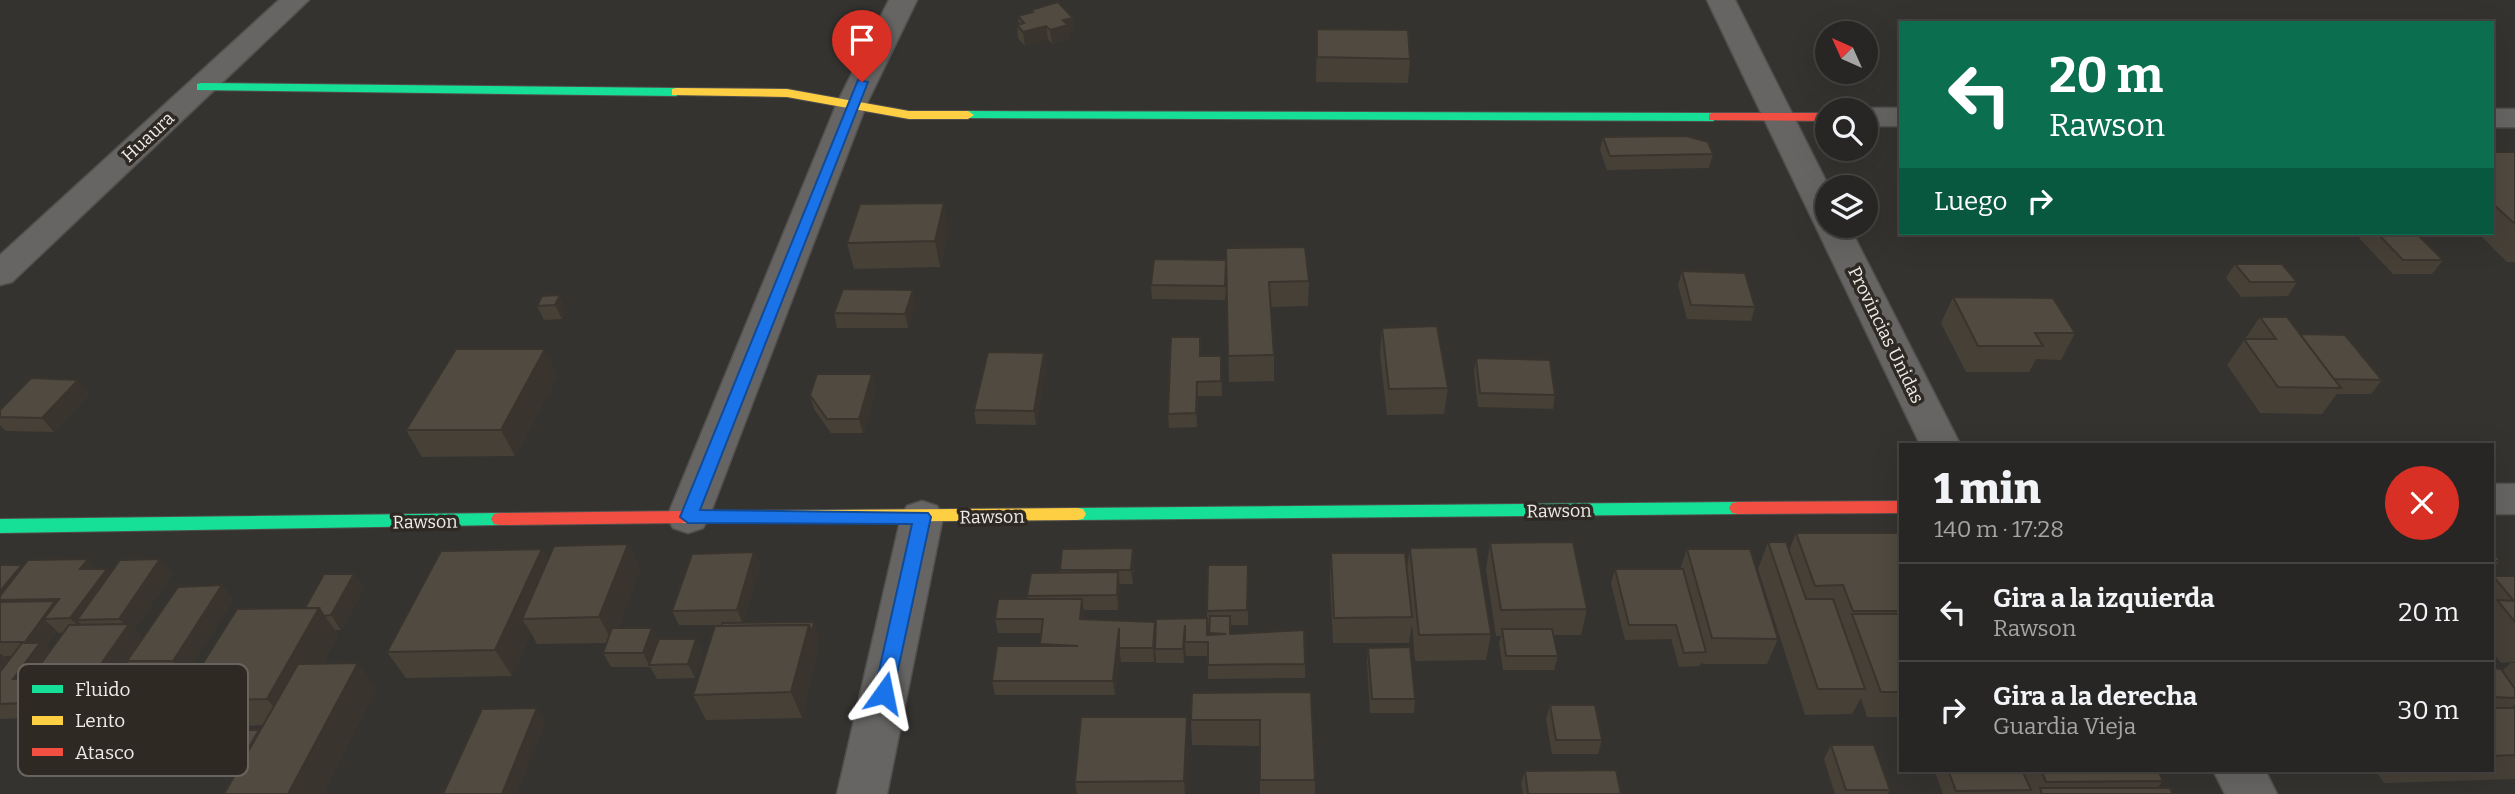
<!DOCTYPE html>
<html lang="es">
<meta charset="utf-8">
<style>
:root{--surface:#282624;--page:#343231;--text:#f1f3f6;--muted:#a5a5a6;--line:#444341}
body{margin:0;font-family:Bitter,serif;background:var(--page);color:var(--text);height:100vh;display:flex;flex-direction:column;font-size:26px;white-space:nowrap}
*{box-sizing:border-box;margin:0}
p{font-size:23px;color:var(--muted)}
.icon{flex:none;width:38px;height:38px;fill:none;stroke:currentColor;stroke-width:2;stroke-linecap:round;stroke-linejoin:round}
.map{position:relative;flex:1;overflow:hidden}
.details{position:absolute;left:1899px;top:443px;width:595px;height:329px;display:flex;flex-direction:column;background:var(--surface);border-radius:0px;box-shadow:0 7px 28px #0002,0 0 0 2px var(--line)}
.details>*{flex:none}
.hud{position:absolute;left:1899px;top:21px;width:595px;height:214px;border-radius:0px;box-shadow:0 7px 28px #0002,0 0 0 2px var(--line);background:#0b6e4f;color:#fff;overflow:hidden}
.needle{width:46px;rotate:315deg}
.tools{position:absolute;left:1815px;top:21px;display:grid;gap:14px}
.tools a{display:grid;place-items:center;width:63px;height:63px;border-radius:50%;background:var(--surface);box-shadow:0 7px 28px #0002,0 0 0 2px var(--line);font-size:35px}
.pin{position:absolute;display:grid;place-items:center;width:60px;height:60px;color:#fff;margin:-72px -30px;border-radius:50% 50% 50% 0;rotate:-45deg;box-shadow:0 0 7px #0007}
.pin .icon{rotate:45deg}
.me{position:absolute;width:77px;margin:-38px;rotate:12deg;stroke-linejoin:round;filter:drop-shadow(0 0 5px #0008)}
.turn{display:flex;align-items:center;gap:24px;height:147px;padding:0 35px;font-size:32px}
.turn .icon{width:91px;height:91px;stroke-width:2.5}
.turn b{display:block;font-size:49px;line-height:60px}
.then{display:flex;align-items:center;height:66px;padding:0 35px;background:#0003;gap:14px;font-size:26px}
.round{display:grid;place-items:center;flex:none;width:74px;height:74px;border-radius:37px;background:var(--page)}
.summary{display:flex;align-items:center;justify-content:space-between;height:119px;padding:0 35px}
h1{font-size:42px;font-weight:800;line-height:52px}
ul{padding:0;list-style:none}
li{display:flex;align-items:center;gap:21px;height:98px;padding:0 35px;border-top:2px solid var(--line)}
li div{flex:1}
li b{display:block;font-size:26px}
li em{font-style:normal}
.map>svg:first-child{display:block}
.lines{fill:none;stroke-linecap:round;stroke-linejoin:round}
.street-casing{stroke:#52504e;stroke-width:3}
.fast-casing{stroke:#52504e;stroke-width:2}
.slow-casing{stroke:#52504e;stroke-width:2}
.jam-casing{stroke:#52504e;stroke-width:2}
.street{fill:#666564;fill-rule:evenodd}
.fast{fill:#16e098;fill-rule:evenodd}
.slow{fill:#ffcf43;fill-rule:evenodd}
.jam{fill:#f24e42;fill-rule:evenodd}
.wall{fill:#464037;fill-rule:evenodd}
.shaded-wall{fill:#39342d}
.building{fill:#514a40;stroke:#39342d;stroke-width:2}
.route{fill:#1a73e8;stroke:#114b97;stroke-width:2}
.labels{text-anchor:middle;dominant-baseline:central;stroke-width:7;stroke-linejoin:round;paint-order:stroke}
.street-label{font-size:18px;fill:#eeebe7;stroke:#2e2923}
.key{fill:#2e2923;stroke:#68635e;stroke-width:2}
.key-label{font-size:19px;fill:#eeebe7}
</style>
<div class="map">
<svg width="2515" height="794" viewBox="0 0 2515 794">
<rect width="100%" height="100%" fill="#353330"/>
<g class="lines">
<defs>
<g id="street">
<polygon points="279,0 309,0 12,282 0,285 0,255"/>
<polygon points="889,0 917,0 867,103 709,517 703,528 688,533 673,528 667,517 837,103"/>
<polygon points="1707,0 1735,0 1829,187 1827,226 1849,226 1960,444 1920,444"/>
<polygon points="1866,108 1900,108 1900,126 1866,126 1866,110 1856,110"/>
<rect x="2492" y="109" width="23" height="18"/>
<rect x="2492" y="484" width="23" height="30"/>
<polygon points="922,501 937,506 943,517 887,794 837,794 901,517 907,506"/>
<polygon points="2213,770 2265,770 2277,794 2225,794"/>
</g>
<g id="fast">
<polygon points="201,83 676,88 682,92 676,96 197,90 197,84"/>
<polygon points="968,111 1713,113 1719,117 1713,121 964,118 962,115"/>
<polygon points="1738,502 1744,503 1747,508 1744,513 1738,514 1077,520 1071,519 1068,514 1071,509 1077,508"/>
<polygon points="500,513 506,514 509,519 506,524 500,525 0,533 0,519"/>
</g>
<g id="slow">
<polygon points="676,88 787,89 909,111 968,111 974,115 968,119 909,119 787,97 672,95 672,89"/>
<polygon points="1077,508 1083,509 1086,514 1083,519 1077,520 682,523 676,522 673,517 676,512 682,511"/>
</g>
<g id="jam">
<polygon points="1713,113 1827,113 1827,121 1709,120 1709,114"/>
<polygon points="1900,501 1900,513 1738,514 1732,513 1729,508 1732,503 1738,502"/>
<polygon points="682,511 688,512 691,517 688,522 682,523 500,525 494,524 491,519 494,514 500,513"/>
</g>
</defs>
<use href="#street" class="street-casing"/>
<use href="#fast" class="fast-casing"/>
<use href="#slow" class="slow-casing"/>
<use href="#jam" class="jam-casing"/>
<use href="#street" class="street"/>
<use href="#fast" class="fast"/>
<use href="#slow" class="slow"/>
<use href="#jam" class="jam"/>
</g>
<g class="wall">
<polygon points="1031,10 1073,18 1074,31 1069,32 1069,39 1052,44 1048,39 1025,46 1018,38 1017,25 1019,25 1018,16 1031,12"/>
<polygon points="1317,29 1410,59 1408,83 1316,82"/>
<polygon points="1603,137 1713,154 1709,168 1607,170 1600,150"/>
<polygon points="2492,152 2515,152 2515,262 2507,262 2478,233 2492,233"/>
<polygon points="949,229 940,267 854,269 847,243"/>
<polygon points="2363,233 2416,233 2443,260 2432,274 2393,274 2359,238"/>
<polygon points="1154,259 1309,281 1308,306 1271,307 1274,355 1274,381 1229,382 1227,275 1225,300 1152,299 1151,285"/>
<polygon points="2235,264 2297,282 2288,296 2241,297 2226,278"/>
<polygon points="1682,271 1755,307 1751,321 1687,319 1678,285"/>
<polygon points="542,296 566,310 562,319 544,320 537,306"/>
<polygon points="1953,297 2075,333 2061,360 2036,359 2029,372 1966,372 1941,323"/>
<polygon points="916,304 908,328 837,328 834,313"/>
<polygon points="2260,317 2300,334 2382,380 2371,394 2337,394 2322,414 2260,413 2227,365"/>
<polygon points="1382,328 1448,388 1444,414 1387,415 1380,354"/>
<polygon points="1044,353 1046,367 1036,425 976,424 974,410"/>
<polygon points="1200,356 1221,356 1222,396 1198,396 1197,427 1169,428 1168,414"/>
<polygon points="1476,358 1555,395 1553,409 1478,407 1474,372"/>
<polygon points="558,375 515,456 422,457 406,430"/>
<polygon points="876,389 863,433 831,433 814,409 810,395"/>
<polygon points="89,394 54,432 6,431 0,425 0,410"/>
<polygon points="1796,533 1900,533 1900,717 1867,717 1861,698 1852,714 1805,715 1758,569 1768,542 1789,551"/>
<polygon points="1490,543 1587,609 1581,635 1553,635 1558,656 1554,670 1503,670 1499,643 1501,636 1496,636 1486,569"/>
<polygon points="628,544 640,570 618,628 703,653 695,678 657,679 650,667 611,667 603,653 607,643 537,644 531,633 512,676 406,678 387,652 542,549 548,560"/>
<polygon points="1410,548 1491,634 1486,660 1415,661 1412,624 1409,643 1333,643 1330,579 1331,553 1407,568"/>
<polygon points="1687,549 1778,639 1767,664 1703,664 1702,662 1700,666 1679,667 1671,639 1625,640 1611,583 1615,569 1680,569"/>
<polygon points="2492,550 2500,561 2492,569"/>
<polygon points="754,552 760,567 743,623 814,622 819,636 817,646 818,651 802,718 706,720 693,695 722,625 679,625 672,611"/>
<path d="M88,559L97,569H107L111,573L160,559L172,574L134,630L142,638L115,678L54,679L45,669L38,679L57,693L40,717L0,719V565H22L23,567ZM57,631L58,633L64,632L49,652L45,648ZM4,656H12L8,661Z"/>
<polygon points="1134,563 1133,584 1120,584 1118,610 1083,610 1083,619 1156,634 1209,634 1209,625 1207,625 1207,611 1248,565 1248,625 1230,625 1230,634 1305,664 1305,678 1208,679 1208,656 1186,656 1185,647 1184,663 1156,663 1155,645 1154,662 1121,662 1120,653 1115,695 995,695 992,681 1041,646 1042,633 998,633 995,619 1028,599 1027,596 1060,573 1060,570"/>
<polygon points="354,574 364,588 341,630 335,630 338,634 322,664 377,689 239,768 227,755 260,732 264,725 203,726 199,722 197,725 159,726 145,712 170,675 141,675 127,661 222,585 233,600 190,667 201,666 305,608"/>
<polygon points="2493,576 2515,576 2515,662 2501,663 2492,652 2492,577"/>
<polygon points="1368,648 1415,699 1414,713 1370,713 1367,662"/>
<polygon points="2511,663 2515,663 2515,704 2511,708 2515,708 2515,779 2384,783 2375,770 2492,770 2492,668 2502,671"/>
<polygon points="1311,692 1315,780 1315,794 1260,794 1260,746 1192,745 1191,720"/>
<polygon points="1550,705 1602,740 1598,754 1552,754 1546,719"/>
<polygon points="1188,742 1186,794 1077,794 1075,782"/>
<polygon points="1831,745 1890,790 1888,794 1835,794 1824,759"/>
<polygon points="1934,770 2158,770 2163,781 2157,788 2173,794 1943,794"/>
<polygon points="1525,771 1621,794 1523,794 1521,784"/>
</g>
<g class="shaded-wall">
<polygon points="1073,18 1074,31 1069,32 1069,39 1052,44 1050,30 1063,20"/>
<polygon points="1046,26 1048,39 1025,46 1023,32"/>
<polygon points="944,203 949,229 940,267 935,241"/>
<polygon points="913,290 916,304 908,328 905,314"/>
<polygon points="560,295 566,310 562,319 555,305"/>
<polygon points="545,349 558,375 515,456 501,430"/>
<polygon points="1044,353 1046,367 1036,425 1034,411"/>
<polygon points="872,374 876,389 863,433 859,419"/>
<polygon points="78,380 89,394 54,432 42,418"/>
<polygon points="1197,382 1198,396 1197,427 1196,413"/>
<polygon points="628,544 640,570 613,643 599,617"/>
<polygon points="1133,548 1134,563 1133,584 1131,570"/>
<polygon points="542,549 556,575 522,619 531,633 512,676 495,650"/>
<polygon points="754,552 760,567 743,624 737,610"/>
<polygon points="88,559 101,573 80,569"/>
<polygon points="160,559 172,574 134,630 142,638 115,678 101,664 127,627 119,619"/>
<polygon points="22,565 36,580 0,600 0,591"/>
<polygon points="107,569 120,583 77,620 86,629 84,632 70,618"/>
<polygon points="1118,572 1120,586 1118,610 1117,595"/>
<polygon points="354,574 364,588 341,630 331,615"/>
<polygon points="222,585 233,600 185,675 173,661"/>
<polygon points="1082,599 1084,613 1082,633 1080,619"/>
<polygon points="55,601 69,615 44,619 57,631 45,648 54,657 40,665 45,669 27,693 13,679 25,642"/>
<polygon points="319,608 338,634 289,724 267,699"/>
<polygon points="814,622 819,636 817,646 818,651 802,718 791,692 809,625"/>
<polygon points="1155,622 1156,636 1154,662 1153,648"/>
<polygon points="1185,625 1185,647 1184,663 1183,649"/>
<polygon points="652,628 659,642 649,665 650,667 643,653"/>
<polygon points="1119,628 1120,652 1115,695 1113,681"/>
<polygon points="696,639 703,653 695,678 688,664"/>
<polygon points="0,654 1,654 15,668 0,688"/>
<polygon points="358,663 377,689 323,794 288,794"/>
<polygon points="43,679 57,693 40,717 26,703"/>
<polygon points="186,708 199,722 197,725 184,711"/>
<polygon points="537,708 546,722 517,794 502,794"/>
<polygon points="1187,717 1188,742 1186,794 1185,794 1184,781"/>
<polygon points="259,730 271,744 257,768 245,754"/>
</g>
<g class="building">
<polygon points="1058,2 1073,18 1063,20 1068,25 1050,30 1046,26 1023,32 1017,25 1024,23 1018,16 1033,12 1031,10"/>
<polygon points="1317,29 1408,30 1410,59 1317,57"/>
<polygon points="1686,136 1708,142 1713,154 1610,156 1603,137"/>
<polygon points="2492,152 2515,152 2515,224 2492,203"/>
<polygon points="944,203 935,241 847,243 860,204"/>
<polygon points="2377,233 2416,233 2443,260 2403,260"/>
<polygon points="1305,247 1309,281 1269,282 1274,355 1228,356 1226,248"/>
<polygon points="1154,259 1226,260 1225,286 1151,285"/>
<polygon points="2235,264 2282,264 2297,282 2250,282"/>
<polygon points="1682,271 1745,273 1755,307 1691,305"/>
<polygon points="843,289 913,290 905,314 834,313"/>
<polygon points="560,295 555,305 537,306 542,296"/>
<polygon points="1953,297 2053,298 2075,333 2035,333 2043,346 1978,346"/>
<polygon points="2260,317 2287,317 2341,388 2278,387 2244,339 2276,339"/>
<polygon points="1437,326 1448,388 1389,389 1382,328"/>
<polygon points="2300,334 2345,335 2382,380 2334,379"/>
<polygon points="1171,337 1200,337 1200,356 1221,356 1221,381 1197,382 1196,413 1168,414"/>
<polygon points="456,349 545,349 501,430 406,430"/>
<polygon points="988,352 1044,353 1034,411 974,410"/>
<polygon points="1476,358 1550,360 1555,395 1480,393"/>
<polygon points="817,374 872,374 859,419 827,419 810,395"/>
<polygon points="31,378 78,380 42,418 0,417 0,410"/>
<polygon points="1796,533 1900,533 1900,611 1853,611 1843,585 1815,586"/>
<polygon points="1573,542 1587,609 1501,610 1490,543"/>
<polygon points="1768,542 1786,542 1806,599 1833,599 1865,689 1818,689"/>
<polygon points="628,544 599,617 522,619 554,546"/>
<polygon points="1477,547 1491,634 1419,635 1410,548"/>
<polygon points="1133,548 1131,570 1060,570 1062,549"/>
<polygon points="542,549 495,650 387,652 441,551"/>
<polygon points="1687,549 1750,549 1778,639 1712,638"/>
<polygon points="2492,550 2500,561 2492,561"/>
<polygon points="754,552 737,610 672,611 692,554"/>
<polygon points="1331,553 1405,553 1412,617 1334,618"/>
<polygon points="88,559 80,569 107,569 70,618 44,619 59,599 0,600 0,596 28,560"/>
<polygon points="160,559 119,619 77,620 120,560"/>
<polygon points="0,565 22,565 0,591"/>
<polygon points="1208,565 1248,565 1247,610 1207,611"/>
<polygon points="1615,569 1683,569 1706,652 1684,653 1676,625 1629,625"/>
<polygon points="1118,572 1117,595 1027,596 1031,573"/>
<polygon points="324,574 354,574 331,615 324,616 319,608 305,608"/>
<polygon points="2493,576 2515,576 2515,622 2497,600 2514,601"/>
<polygon points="222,585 173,661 127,661 178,587"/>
<polygon points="998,599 1082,599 1080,619 1155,622 1153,648 1119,648 1119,628 1113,681 992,681 997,646 1078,646 1040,644 1043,619 995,619"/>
<polygon points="55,601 25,642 0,642 0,602"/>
<polygon points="319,608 267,699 179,701 237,609"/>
<polygon points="1852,614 1900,614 1900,692 1881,692"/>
<polygon points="1210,616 1230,616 1230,634 1304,630 1305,664 1208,665 1208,642 1185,642 1185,625 1183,649 1155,649 1156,619 1207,618 1207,635 1226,634 1209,633"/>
<polygon points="814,622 812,632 809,625 722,626 722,623"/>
<polygon points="129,624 101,664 40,665 69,625"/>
<polygon points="809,625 791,692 693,695 715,626"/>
<polygon points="612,628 652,628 643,653 603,653"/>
<polygon points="1502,629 1552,629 1558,656 1506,656"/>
<polygon points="659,639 696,639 688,664 649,665"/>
<polygon points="22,643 40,643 13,679 43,679 26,703 0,704 0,672"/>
<polygon points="1410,647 1415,699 1372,699 1368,648"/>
<polygon points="358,663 288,794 224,794 298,664"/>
<polygon points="2492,668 2501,669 2515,689 2515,698 2492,697"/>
<polygon points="1311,692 1315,780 1260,780 1260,720 1191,720 1192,693"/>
<polygon points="1550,705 1595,705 1602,740 1556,740"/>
<polygon points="537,708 502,794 443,794 482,709"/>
<polygon points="2492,708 2515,708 2515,755 2492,756"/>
<polygon points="1081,717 1187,717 1184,781 1075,782"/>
<polygon points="241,730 259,730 245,754 227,755"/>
<polygon points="1831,745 1874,745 1890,790 1846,790"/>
<polygon points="1616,770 1621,794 1528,794 1525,771"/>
<polygon points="1948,770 2022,770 2031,790 1956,791"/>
<polygon points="2041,770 2158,770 2163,781 2046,782"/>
<polygon points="2040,788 2170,788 2173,794 2042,794"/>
</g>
<polygon class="route" points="858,80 868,82 700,510 928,513 931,517 893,693 891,699 877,699 874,693 912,524 688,523 680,517"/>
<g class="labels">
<g class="street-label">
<text transform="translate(148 137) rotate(-43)">Huaura</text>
<text transform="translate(1886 335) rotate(64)">Provincias Unidas</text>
<text transform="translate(1559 511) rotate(-1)">Rawson</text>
<text transform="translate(992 517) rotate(-1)">Rawson</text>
<text transform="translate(425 522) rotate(-1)">Rawson</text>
</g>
</g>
<rect x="18" y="664" width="230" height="112" rx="10" class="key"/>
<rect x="32" y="685" width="31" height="8" fill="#16e098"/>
<rect x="32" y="716" width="31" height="9" fill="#ffcf43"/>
<rect x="32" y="748" width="31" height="8" fill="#f24e42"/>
<g class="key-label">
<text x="75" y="696">Fluido</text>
<text x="75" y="727">Lento</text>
<text x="75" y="759">Atasco</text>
</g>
</svg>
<div class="tools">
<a><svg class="needle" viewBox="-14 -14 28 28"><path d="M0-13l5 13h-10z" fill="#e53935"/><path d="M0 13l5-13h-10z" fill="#a5a5a6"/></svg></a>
<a><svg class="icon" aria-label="search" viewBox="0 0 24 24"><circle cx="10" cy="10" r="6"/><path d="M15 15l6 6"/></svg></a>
<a><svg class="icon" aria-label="layers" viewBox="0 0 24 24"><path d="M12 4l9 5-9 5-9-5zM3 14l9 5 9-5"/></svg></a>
</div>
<div class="pin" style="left:862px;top:82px;background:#d93025"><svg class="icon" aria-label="arrive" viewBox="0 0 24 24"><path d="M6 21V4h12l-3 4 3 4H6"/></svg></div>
<svg class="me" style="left:884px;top:693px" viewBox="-20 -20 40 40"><path d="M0-17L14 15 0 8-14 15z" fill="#1a73e8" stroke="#fff" stroke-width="4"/></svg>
<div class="hud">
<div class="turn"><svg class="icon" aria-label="left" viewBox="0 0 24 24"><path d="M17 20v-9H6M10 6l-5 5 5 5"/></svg><div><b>20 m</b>Rawson</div></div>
<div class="then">Luego<svg class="icon" aria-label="right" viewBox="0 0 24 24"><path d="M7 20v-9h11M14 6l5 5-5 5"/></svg></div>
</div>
<section class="details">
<div class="summary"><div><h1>1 min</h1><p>140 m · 17:28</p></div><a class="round" style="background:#d93025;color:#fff"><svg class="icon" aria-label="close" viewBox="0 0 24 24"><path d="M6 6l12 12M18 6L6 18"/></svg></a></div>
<ul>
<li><svg class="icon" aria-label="left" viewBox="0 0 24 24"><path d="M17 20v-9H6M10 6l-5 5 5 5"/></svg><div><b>Gira a la izquierda</b><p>Rawson</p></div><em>20 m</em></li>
<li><svg class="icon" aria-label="right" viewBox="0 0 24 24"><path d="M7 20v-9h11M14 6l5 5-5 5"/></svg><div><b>Gira a la derecha</b><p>Guardia Vieja</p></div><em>30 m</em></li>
</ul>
</section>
</div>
